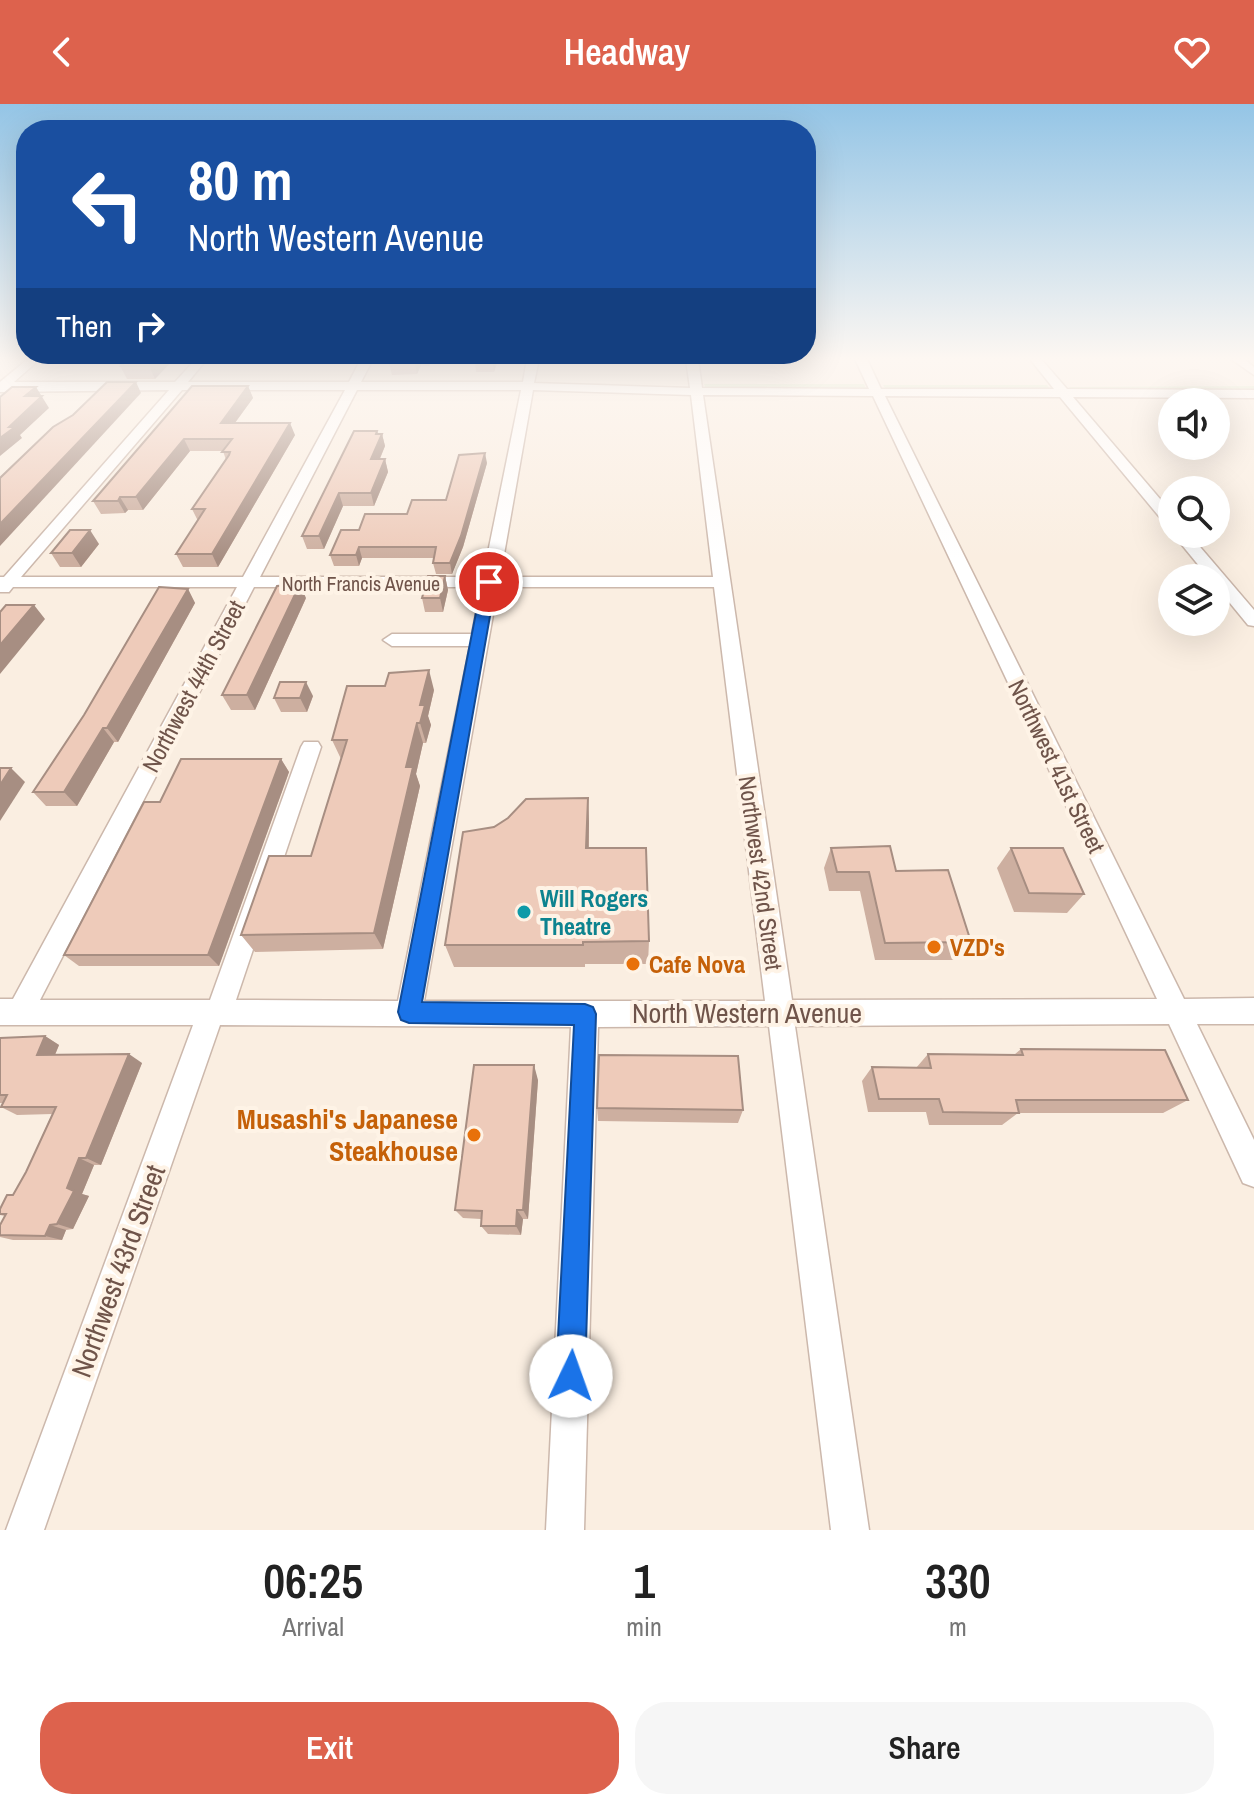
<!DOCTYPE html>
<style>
:root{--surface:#fff;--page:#f6f6f6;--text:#222;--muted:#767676;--accent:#dd624d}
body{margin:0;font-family:"Archivo Narrow",sans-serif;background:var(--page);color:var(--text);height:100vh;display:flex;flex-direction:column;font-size:30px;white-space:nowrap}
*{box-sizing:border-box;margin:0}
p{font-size:26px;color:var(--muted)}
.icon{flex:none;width:44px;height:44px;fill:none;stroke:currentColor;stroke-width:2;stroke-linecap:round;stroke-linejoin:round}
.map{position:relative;height:1426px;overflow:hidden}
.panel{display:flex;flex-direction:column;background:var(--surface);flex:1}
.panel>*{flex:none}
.top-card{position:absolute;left:16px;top:16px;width:800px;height:244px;border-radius:32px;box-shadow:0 8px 32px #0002;background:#1a4fa0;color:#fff;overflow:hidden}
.controls{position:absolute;left:1158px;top:284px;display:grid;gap:16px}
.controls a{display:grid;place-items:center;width:72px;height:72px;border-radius:50%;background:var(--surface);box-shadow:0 8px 32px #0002;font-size:40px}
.pin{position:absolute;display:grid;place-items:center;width:68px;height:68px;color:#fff;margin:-34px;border:4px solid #fff;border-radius:50%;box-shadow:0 2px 8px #0007}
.me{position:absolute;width:88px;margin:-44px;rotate:3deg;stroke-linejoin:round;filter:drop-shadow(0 0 6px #0008)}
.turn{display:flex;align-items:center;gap:28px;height:168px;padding:0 40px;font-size:36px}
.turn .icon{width:104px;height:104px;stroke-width:2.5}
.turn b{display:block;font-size:56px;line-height:68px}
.then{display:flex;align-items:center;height:76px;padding:0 40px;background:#0003;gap:16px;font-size:30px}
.eta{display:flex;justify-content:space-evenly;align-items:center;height:136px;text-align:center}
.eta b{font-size:48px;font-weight:600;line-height:56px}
.cta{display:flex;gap:16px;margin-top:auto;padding:16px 40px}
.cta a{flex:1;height:92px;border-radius:32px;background:var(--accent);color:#fff;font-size:32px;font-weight:600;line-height:92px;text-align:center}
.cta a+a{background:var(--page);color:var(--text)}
header{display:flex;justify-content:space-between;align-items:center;height:104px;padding:0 40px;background:var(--accent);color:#fff;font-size:36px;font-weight:600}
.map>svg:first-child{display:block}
.green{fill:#d3e6c1}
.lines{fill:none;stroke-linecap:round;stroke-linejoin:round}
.minor-casing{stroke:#ccb8ac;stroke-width:3}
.minor{fill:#fff;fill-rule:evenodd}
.wall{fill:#cdafa0}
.shaded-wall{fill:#a78e82}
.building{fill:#eecbba;stroke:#a78e82;stroke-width:2}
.route{fill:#1a73e8;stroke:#114b97;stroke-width:2}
.culture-dot{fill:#0f9aa8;stroke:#fef3e6;stroke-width:3}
.food-dot{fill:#e8710a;stroke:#fef3e6;stroke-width:3}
.labels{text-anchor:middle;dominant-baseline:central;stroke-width:8;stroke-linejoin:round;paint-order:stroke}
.far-street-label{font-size:20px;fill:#6f544a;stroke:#fef3e6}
.street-label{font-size:24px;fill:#6f544a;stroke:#fef3e6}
.culture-label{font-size:24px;font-weight:bold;fill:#0d838f;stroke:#fef3e6;text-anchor:start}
.food-label{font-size:24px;font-weight:bold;fill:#c56008;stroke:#fef3e6;text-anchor:start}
.near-street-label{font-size:28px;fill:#6f544a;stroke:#fef3e6}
.near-food-label{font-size:28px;font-weight:bold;fill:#c56008;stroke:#fef3e6;text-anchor:end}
</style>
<header><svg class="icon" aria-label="back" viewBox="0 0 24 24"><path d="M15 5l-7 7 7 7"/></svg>Headway<svg class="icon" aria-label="heart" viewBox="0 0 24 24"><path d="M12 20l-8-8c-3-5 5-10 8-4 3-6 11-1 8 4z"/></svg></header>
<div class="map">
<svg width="1254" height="1426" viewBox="0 0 1254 1426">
<rect width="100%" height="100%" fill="#faeee1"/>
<g class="green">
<polygon points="704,280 864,280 867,286 706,285"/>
<polygon points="883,281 1047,281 1051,286 886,286"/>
<polygon points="1254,282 1254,287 1075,287 1069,283"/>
</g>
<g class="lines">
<defs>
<g id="minor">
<path d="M28,255H40L14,278H175L196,255H207L188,278H349L361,255H373L361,278H523L527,255H539L534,279L690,284L686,255H698L702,284L869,285L855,255H867L881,285H1054L1030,255H1041L1067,285L1254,286V294L1073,293L1172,409V424L1167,422L1060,293L885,292L1184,895L1254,894V920H1197L1254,1036V1083L1243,1079L1169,920L795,922L869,1426H831L769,922L598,923L584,1426H546L571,923L220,921L44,1426H6L193,921H0V895H13L237,483H13L9,488H0V473H4L169,286L0,288V278ZM182,286H345L243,473H21ZM357,286H521L483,473H260ZM533,286L691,291L713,473H500ZM703,291L873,292L1157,895L792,896ZM254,483H481L472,530H392L383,536L392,542H470L398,897L236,896L321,643L318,638H304L301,643L210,896H40ZM498,483H714L765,897H424Z"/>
<polygon points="1231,255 1244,255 1254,263 1254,271"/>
<polygon points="1173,430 1189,430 1254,506 1254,522 1248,521 1216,482 1216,474 1209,474"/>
</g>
</defs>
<use href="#minor" class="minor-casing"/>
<use href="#minor" class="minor"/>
</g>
<g class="wall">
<polygon points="118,255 174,255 155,275 127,275 117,256"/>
<polygon points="388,255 505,255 505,257 498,257 494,268 476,268 475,257 432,256 429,262 421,261 417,270 392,271"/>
<polygon points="248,282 253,294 235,319 295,331 218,463 183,463 176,450 198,417 192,405 226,356 223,347 190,347 143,406 128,406 125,409 101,410 93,397"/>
<polygon points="378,330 382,330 385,342 380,355 385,355 388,368 374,402 343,402 324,445 307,445 302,432"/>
<polygon points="487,359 463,443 452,470 436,470 433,459 434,454 362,454 359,462 334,462 330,451 359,426 446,396"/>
<polygon points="99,440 81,463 60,463 51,449"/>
<polygon points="445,472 448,486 443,508 425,508 422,494"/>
<polygon points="188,485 195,499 118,638 114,638 77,702 46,702 33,688"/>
<polygon points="306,494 255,606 231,606 222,591"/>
<polygon points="434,586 428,612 431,621 426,639 423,639 416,670 420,682 383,845 255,848 241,831 311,752 341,655 332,636"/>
<polygon points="313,592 307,608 281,608 274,594"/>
<polygon points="281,655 289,668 219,862 79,862 64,851 160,698"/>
<polygon points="588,694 589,719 589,744 649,837 648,860 585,860 585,863 454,863 445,841 494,723"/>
<polygon points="831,744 896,767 971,838 958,856 875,856 860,787 829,787 824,764"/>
<polygon points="1011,744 1084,790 1067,809 1014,808 997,764"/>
<polygon points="45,932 59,941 55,951 142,959 101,1061 94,1061 82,1090 89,1092 73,1125 66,1126 62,1136 13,1136 0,1133 0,1121 5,1112 0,1111 0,1105 13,1091 26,1068 52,1010 17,1011 1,1003 3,999 0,999 0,934"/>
<polygon points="1021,945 1188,996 1163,1009 1018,1009 1002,1021 929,1021 926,1008 868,1008 862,977 872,963 916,964 928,950 1014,951"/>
<polygon points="538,976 528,1115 523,1115 521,1131 488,1130 481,1122 481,1115 463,1114 455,1106"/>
<polygon points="597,1004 743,1006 738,1019 598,1017"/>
</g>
<g class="shaded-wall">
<polygon points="156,255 174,255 155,275 149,262"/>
<polygon points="414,255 420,255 421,261 417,270"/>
<polygon points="492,255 497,255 494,268"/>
<polygon points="136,278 141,289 0,442 0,420"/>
<polygon points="248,282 253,294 226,331 221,319"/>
<polygon points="36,283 49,304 20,331 22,334 0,352 0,334 9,323 25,292"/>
<polygon points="290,319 295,331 218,463 212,450"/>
<polygon points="377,327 380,335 382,330 385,342 374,368 371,355"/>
<polygon points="184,335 190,347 143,406 136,393"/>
<polygon points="485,349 487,359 463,443 452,470 450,459"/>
<polygon points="385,355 388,368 374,402 371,389"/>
<polygon points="339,389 343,402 324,445 319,432"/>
<polygon points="120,393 128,406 125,409 118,397"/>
<polygon points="90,426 99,440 81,463 72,449"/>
<polygon points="359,443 362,454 359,462 356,451"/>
<polygon points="445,472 448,486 443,508 440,494"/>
<polygon points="300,480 306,494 255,606 247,591"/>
<polygon points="188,485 195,499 118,638 107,624"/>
<polygon points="34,501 45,515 0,570 0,541"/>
<polygon points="429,566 434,586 428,612 431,621 426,639 420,619 420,601"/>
<polygon points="306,578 313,592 307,608 300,594"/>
<polygon points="417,619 423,639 416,670 420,682 383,845 374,829 406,663"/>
<polygon points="103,624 114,638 77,702 64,688"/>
<polygon points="281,655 289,668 219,862 208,851"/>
<polygon points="11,664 25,678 0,717 0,681"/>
<polygon points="588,694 589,719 588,769 586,744"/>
<polygon points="45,932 59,941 51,960 37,951"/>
<polygon points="129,950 142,959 101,1061 86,1054"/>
<polygon points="534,961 538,976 528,1115 523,1106"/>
<polygon points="79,1054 94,1061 82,1090 89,1092 73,1125 57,1120 67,1084"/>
<polygon points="517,1106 523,1115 521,1131 516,1122"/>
<polygon points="50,1121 66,1126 62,1136 45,1132"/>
</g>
<g class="building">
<polygon points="118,255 156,255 149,262 121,262 127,256 117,256"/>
<polygon points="107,278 136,278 0,420 0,374 53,323 73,311"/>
<polygon points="192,282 248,282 221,319 290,319 212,450 176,450 205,405 192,405 229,351 230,348 222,348 232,335 184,335 136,393 120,393 118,397 93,397"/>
<polygon points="12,283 36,283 25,292 42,292 9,323 15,323 0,334 0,293"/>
<polygon points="354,327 377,327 376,330 382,330 371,355 385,355 371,389 339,389 319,432 302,432"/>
<polygon points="485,349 461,432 450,459 433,459 436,443 359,443 356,451 330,451 341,426 359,426 365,410 407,410 412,396 446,396 459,351"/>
<polygon points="70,426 90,426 72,449 51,449"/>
<polygon points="428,472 445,472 440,494 422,494"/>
<polygon points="300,480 247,591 222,591 277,482"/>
<polygon points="159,483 188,485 107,624 103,624 64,688 33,688 84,611"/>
<polygon points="6,501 34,501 0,541 0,508"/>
<polygon points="429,566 420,601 425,601 420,619 417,619 406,663 413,663 374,829 241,831 269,752 311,752 347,636 332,636 347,582 385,582 389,569"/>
<polygon points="280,578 306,578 300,594 274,594"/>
<polygon points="181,655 281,655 208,851 64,851 144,698 160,698"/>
<polygon points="0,664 11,664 0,681"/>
<polygon points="588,694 586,744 646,744 649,837 583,838 583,841 445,841 463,728 494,723 508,714 526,695"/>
<polygon points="890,742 896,767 948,766 971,838 885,839 869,768 837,768 831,744"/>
<polygon points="1011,744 1063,744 1084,790 1029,789"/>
<polygon points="45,932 37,951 129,950 86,1054 79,1054 67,1084 74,1087 57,1120 50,1121 45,1132 0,1131 0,1121 6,1110 0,1110 0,1105 7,1091 13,1091 26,1068 56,1003 1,1003 7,991 0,991 0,934"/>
<polygon points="1021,945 1165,946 1188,996 1016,996 1019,1009 943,1008 939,995 879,995 872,963 931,964 928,950 1023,951"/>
<polygon points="599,951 738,952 743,1006 597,1004"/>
<polygon points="474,961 534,961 523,1106 517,1106 516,1122 481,1122 482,1107 455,1106"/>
</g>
<linearGradient id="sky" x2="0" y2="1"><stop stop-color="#94c5e6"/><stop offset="0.56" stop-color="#fdf7f2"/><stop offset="1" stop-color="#fdf7f2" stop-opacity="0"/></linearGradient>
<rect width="1254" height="455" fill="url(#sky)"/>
<polygon class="route" points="489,474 496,478 422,898 585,900 593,903 596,910 585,1272 581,1282 571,1286 561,1282 556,1272 574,921 409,919 401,916 398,908 482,478"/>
<circle class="culture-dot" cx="524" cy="808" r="8"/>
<g class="food-dot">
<circle cx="934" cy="843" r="8"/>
<circle cx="633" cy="860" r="8"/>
<circle cx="474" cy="1031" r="8"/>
</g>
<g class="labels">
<g class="far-street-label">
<text x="361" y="479">North Francis Avenue</text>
</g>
<g class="street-label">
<text transform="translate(193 582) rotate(-62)">Northwest 44th Street</text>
<text transform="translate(1057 662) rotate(64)">Northwest 41st Street</text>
<text transform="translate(761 769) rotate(82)">Northwest 42nd Street</text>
</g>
<g class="culture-label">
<text x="540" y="794">Will Rogers<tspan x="540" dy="28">Theatre</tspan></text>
</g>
<g class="food-label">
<text x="950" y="843">VZD's</text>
<text x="649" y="860">Cafe Nova</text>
</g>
<g class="near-street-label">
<text x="747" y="909">North Western Avenue</text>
<text transform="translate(118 1167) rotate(-70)">Northwest 43rd Street</text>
</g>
<g class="near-food-label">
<text x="458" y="1015">Musashi's Japanese<tspan x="458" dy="32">Steakhouse</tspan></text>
</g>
</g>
</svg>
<div class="controls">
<a><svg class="icon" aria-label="sound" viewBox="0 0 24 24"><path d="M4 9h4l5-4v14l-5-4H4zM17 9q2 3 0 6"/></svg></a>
<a><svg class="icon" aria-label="search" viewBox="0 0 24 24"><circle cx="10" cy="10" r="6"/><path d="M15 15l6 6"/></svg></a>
<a><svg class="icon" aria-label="layers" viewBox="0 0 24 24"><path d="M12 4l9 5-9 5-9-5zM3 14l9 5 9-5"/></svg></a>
</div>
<div class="pin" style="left:489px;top:478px;background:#d93025"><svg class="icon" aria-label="arrive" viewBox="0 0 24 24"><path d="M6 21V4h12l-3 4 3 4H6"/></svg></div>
<svg class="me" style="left:571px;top:1272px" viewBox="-20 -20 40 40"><circle r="19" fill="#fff"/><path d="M0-13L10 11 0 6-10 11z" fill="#1a73e8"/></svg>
<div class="top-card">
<div class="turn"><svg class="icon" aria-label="left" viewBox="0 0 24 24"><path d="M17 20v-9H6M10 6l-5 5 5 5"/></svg><div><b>80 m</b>North Western Avenue</div></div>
<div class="then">Then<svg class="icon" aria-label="right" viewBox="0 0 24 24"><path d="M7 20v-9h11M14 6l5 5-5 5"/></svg></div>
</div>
</div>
<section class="panel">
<div class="eta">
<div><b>06:25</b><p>Arrival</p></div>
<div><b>1</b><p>min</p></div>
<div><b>330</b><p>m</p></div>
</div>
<div class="cta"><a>Exit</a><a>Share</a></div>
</section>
